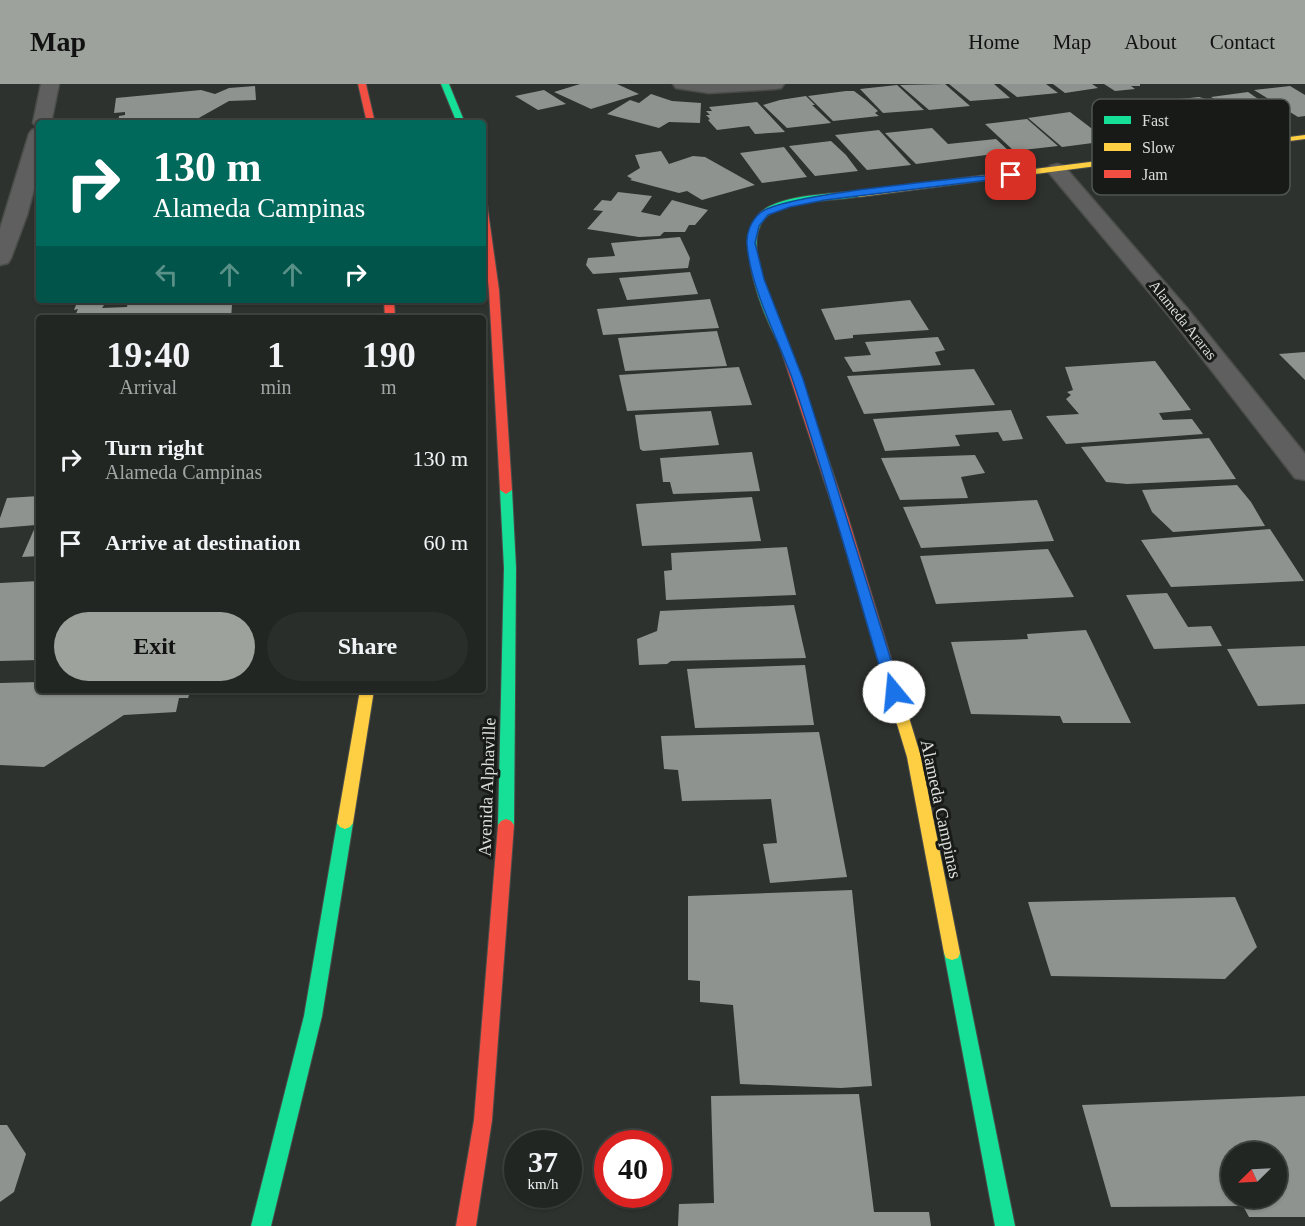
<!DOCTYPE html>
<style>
:root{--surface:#222622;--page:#2a2e2a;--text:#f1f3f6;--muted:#a2a5a5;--line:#3f4340;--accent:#9da29d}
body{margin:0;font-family:"Times New Roman",serif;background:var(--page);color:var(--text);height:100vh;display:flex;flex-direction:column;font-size:22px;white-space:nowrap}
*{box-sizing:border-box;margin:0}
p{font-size:20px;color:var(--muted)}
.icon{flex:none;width:33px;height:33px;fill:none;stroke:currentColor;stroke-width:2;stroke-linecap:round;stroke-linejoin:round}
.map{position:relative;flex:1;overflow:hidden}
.details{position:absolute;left:36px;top:231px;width:450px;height:378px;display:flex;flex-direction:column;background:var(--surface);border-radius:6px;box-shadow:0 2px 4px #0004,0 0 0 2px var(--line)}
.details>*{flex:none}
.top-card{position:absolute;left:36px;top:36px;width:450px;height:183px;border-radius:6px;box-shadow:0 2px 4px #0004,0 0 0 2px var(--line);background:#00695c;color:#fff;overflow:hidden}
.needle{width:39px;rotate:246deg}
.fabs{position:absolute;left:1221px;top:1058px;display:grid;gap:12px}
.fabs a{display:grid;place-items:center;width:66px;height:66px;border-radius:50%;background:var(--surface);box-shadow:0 2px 4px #0004,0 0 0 2px var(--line);font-size:30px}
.speed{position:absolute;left:504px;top:1046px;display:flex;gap:12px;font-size:30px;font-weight:700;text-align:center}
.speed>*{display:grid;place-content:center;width:78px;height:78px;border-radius:50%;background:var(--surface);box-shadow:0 2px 4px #0004,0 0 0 2px var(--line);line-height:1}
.speed small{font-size:15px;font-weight:400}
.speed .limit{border:9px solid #d22;background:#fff;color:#111}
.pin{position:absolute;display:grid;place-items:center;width:51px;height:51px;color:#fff;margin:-26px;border-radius:12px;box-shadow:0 3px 9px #0006}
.me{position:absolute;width:66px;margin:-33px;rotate:343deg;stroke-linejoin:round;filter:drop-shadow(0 0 4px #0008)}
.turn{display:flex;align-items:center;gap:21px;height:126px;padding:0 18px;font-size:27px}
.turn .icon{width:78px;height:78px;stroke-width:2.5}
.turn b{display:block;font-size:42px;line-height:51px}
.lanes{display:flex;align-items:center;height:57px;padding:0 18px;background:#0003;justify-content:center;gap:30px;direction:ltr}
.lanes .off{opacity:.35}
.eta{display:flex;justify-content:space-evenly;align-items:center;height:102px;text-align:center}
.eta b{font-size:36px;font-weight:700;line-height:42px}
.button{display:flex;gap:12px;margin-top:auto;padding:12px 18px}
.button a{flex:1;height:69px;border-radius:36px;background:var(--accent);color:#111;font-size:24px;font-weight:700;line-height:69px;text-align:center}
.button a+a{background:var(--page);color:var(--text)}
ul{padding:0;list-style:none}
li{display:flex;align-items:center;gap:18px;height:84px;padding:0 18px}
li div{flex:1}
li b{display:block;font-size:22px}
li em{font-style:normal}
header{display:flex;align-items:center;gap:36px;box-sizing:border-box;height:84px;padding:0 30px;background:var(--accent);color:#111}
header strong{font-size:28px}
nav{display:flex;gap:33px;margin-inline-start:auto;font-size:21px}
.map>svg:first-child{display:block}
.building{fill:#8f938f;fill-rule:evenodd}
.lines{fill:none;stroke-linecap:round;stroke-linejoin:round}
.street-casing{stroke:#4a4d4a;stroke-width:3}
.fast-casing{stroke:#4a4d4a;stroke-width:2}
.slow-casing{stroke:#4a4d4a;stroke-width:2}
.jam-casing{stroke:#4a4d4a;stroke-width:2}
.street{fill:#5e5f5e;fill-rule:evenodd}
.fast{fill:#16e098;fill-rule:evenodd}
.slow{fill:#ffcf43;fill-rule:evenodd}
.jam{fill:#f24e42;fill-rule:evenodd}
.route{fill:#1a73e8;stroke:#114b97;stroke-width:1.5}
.labels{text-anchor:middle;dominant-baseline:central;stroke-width:6;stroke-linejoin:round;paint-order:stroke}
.far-street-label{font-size:15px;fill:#d9ded9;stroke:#171a17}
.street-label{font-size:18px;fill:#d9ded9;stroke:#171a17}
.key{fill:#171a17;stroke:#515551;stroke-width:1.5}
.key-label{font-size:16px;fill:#d9ded9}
</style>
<header>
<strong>Map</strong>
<nav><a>Home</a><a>Map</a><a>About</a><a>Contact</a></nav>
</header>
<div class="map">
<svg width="1305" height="1142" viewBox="0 0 1305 1142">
<rect width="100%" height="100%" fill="#2e322e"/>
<g class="building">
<polygon points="580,0 617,0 639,10 591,25 554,8"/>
<polygon points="945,0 970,22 929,26 900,1"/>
<polygon points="949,0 994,0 1010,14 970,17"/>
<polygon points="1000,0 1046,0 1058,9 1017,13"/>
<polygon points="1053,0 1092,0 1098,4 1065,9"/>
<polygon points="1104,0 1140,0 1140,2 1131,2 1135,5 1115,7"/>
<polygon points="897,1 924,26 883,29 860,5"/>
<polygon points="255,2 256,16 229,17 197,35 118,39 119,32 125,31 125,28 114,29 116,14 201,6 215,10 229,4"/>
<polygon points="1290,2 1305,11 1305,32 1298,33 1254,6"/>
<polygon points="544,6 566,20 538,26 515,12"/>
<polygon points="846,7 854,7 866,16 878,27 875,29 879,32 833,37 808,12"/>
<polygon points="1248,8 1274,26 1279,25 1290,32 1246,35 1211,13"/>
<polygon points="651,10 672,17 701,19 700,39 669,38 659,44 607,30 630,16 639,19"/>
<polygon points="806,12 815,21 812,21 831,39 787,44 763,21 780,16"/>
<polygon points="1199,13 1206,15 1247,40 1203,43 1169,19 1174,19 1171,16"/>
<polygon points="757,18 785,48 755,50 749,42 717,46 708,36 710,35 706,31 710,31 706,27 712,27 709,23"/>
<polygon points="1070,28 1108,57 1062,63 1028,34"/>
<polygon points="1027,35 1058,62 1014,67 985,40"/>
<polygon points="932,44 948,60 996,55 1010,68 916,80 885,49"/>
<polygon points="879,46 911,81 867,86 835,51"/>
<polygon points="831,57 846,71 858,87 815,92 789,62"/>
<polygon points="784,63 807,93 762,99 740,69"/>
<polygon points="661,67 669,80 693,72 705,73 755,101 702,116 687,107 679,109 630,96 632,95 627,92 640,84 635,71"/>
<polygon points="618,108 652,112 641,128 660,132 672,116 708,126 695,141 689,141 685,148 664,148 660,152 639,153 587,145 603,127 593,126 602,116 611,117"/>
<polygon points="680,153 690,174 688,184 593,190 586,181 588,174 615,172 611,159"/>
<polygon points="690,188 698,210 627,216 619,194"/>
<polygon points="710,215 719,244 603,251 597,225"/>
<polygon points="138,216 228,216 228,220 232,221 231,234 74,234 78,225 74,226 76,221 106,218 102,224 127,223 128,217"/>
<polygon points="910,216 929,246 853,251 853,254 835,256 821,225"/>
<polygon points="717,247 727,282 625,287 618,254"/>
<polygon points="938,253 945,266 935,268 941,281 853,288 844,273 871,271 865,258"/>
<polygon points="1305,268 1305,296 1279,270"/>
<polygon points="1155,277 1191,326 1159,329 1163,336 1192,335 1203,350 1066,360 1046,332 1079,330 1066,315 1071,311 1067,308 1073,306 1065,283"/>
<polygon points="739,283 752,321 627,327 619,291"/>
<polygon points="974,285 995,321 864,330 847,292"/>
<polygon points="1011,326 1023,355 1003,357 998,348 955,351 960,362 885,367 873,335"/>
<polygon points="711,327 719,361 643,367 640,365 635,331"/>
<polygon points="1209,354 1236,395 1127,400 1106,398 1081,363"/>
<polygon points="752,368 760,407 673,410 670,398 663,398 660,374"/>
<polygon points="975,371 985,389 961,393 968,414 900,416 881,374"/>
<polygon points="1237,401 1251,418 1265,442 1173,448 1152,428 1142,406"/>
<polygon points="39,412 39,472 22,473 36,441 0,444 0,434 7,414"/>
<polygon points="752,413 761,457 642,462 636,420"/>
<polygon points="1037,416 1054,457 921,464 903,423"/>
<polygon points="1270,445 1304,497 1171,503 1141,456"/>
<polygon points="787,463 796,511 666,516 664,487 672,486 671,469"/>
<polygon points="1048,465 1074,513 936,520 920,472"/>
<polygon points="39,497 39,576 0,577 0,499"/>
<polygon points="1167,509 1188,543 1211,542 1222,562 1154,565 1126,511"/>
<polygon points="794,521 806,574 671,577 667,580 639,581 637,555 657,547 660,527"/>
<polygon points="1086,546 1131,639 1063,639 1060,632 971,630 951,558 1028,555 1027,550"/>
<polygon points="1305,562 1305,620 1258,622 1227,565"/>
<polygon points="805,581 814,641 695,644 687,585"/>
<polygon points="39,598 39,606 191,606 188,614 179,614 176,628 124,631 44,683 0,681 0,599"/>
<polygon points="819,648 847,793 770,799 763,760 777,759 771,715 682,717 678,686 664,685 661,652"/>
<polygon points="852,806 872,1002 841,1004 740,1000 733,921 700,918 700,897 688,896 688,812"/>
<polygon points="1235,813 1257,863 1225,895 1051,892 1028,818"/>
<polygon points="859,1010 874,1128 929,1128 931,1142 678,1142 679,1120 714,1119 711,1012"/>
<path d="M1305,1012V1133H1249L1243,1122L1111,1123L1082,1021ZM1232,1068H1276V1113H1232Z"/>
<polygon points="0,1041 7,1041 26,1070 14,1108 0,1118"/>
</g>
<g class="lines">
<defs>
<g id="street">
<polygon points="41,0 59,0 51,39 39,39 39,44 33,39"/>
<polygon points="673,0 784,0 781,4 775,5 709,9 676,4"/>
<polygon points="39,44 39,86 27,131 11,174 8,179 0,181 0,145 29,50 32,46"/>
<polygon points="1057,80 1064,82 1186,223 1305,370 1305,396 1295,394 1170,233 1050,90 1047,86 1050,82"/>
</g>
<g id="fast">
<polygon points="441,0 449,0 465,39 457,39"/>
<path d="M859,107L863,110L862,112C837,117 810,115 785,123C775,126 764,132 760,142C746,173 777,231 789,260L784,263L780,262C764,233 731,156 761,128C781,110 833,110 859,107Z"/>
<polygon points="506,402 512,406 516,484 514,741 511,745 506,747 501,745 498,741 504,484 500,406"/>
<polygon points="345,733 350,735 353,739 322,932 271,1142 251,1142 304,932 337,739 340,735"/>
<polygon points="952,862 958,864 960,869 1015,1142 995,1142 944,869 946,864"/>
</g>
<g id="slow">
<polygon points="1305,51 1305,55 859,113 855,110 859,107"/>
<polygon points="890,589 897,594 921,673 960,869 958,874 952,876 946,874 944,869 907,673 883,594"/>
<polygon points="360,606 374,606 353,739 350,743 345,745 340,743 337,739"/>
</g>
<g id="jam">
<polygon points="358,0 366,0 375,39 367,39"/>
<polygon points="483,117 487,120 499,206 512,406 506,410 500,406 489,206 483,155"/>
<polygon points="384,216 394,216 395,234 385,234"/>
<polygon points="784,257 789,260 848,433 897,594 895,597 890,599 883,594 836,433 779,260"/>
<polygon points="506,735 511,737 514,741 492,1036 476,1142 456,1142 474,1036 498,741 501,737"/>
</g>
</defs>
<use href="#street" class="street-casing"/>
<use href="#fast" class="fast-casing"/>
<use href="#slow" class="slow-casing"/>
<use href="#jam" class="jam-casing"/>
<use href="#street" class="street"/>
<use href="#fast" class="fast"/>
<use href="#slow" class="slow"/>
<use href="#jam" class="jam"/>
</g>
<path class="route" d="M1011,89L1015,91L1014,93L825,116L790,123L768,131L759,142L755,159L764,195L803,295L901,608L894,613L887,608C856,504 827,397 792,294C777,253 751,205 747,161C746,149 751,137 760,129C782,109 971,94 1011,89Z"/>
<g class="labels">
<g class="far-street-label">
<text transform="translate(1183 236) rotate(51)">Alameda Araras</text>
</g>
<g class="street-label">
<text transform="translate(487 703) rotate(-88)">Avenida Alphaville</text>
<text transform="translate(941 725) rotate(78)">Alameda Campinas</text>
</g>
</g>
<rect x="1092" y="15" width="198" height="96" rx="9" class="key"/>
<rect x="1104" y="32" width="27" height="8" fill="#16e098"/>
<rect x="1104" y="59" width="27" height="8" fill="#ffcf43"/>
<rect x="1104" y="86" width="27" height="8" fill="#f24e42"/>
<g class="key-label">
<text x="1142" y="42">Fast</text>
<text x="1142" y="69">Slow</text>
<text x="1142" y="96">Jam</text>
</g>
</svg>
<div class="fabs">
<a><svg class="needle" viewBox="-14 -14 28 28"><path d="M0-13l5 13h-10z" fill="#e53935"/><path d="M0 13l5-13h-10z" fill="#a2a5a5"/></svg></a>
</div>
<div class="speed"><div>37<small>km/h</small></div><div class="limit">40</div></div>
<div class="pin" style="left:1011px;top:91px;background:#d93025"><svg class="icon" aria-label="arrive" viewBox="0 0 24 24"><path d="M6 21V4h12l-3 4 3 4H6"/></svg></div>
<svg class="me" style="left:894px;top:608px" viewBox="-20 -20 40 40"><circle r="19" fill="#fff"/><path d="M0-13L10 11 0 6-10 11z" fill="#1a73e8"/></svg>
<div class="top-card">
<div class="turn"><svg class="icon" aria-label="right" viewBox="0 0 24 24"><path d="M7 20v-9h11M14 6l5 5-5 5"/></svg><div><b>130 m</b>Alameda Campinas</div></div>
<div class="lanes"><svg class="icon off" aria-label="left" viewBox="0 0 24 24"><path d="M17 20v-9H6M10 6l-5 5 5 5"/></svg><svg class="icon off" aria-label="ahead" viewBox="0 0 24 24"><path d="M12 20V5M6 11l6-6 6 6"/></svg><svg class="icon off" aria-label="ahead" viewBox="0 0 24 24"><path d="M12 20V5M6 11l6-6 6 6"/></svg><svg class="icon" aria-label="right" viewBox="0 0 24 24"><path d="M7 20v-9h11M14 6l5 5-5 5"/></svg></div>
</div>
<section class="details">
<div class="eta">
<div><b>19:40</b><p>Arrival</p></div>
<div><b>1</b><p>min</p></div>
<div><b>190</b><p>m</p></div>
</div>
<ul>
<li><svg class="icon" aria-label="right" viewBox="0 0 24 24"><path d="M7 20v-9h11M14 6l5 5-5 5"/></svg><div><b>Turn right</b><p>Alameda Campinas</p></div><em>130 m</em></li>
<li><svg class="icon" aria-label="arrive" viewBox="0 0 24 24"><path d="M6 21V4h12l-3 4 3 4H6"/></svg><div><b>Arrive at destination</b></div><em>60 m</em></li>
</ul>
<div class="button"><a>Exit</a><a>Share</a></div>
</section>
</div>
